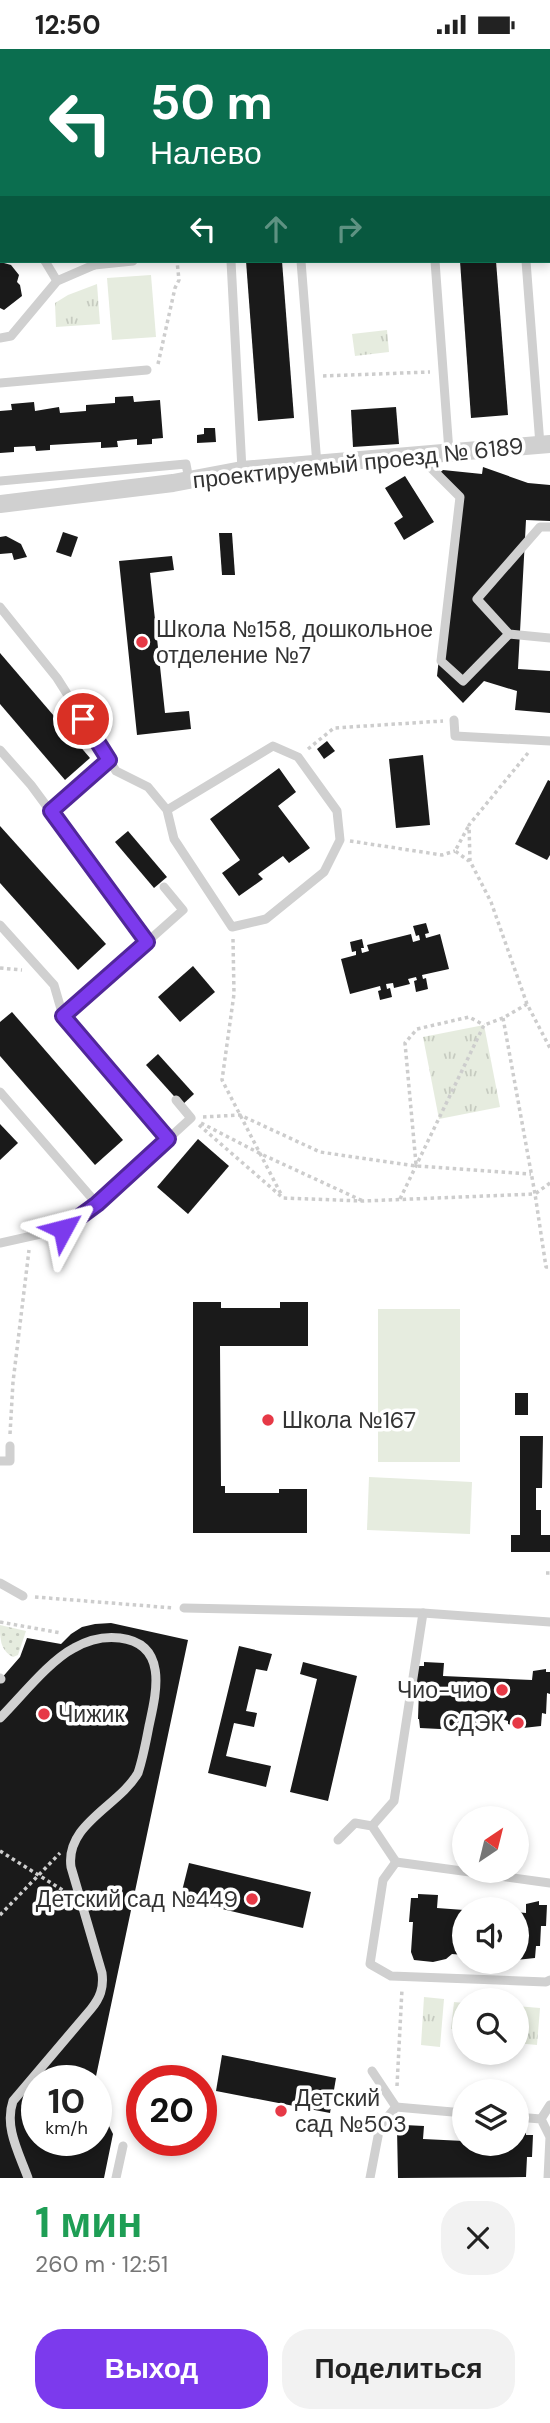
<!DOCTYPE html>
<html lang="ru">
<meta charset="utf-8">
<style>
:root{--surface:#fff;--page:#f2f2f2;--text:#222;--muted:#767676;--accent:#7c3aed}
body{margin:0;font-family:"DM Sans",sans-serif;background:var(--page);color:var(--text);height:100vh;display:flex;flex-direction:column;font-size:26px;white-space:nowrap}
*{box-sizing:border-box;margin:0}
p{font-size:23px;color:var(--muted)}
.icon{flex:none;width:38px;height:38px;fill:none;stroke:currentColor;stroke-width:2;stroke-linecap:round;stroke-linejoin:round}
.map{position:relative;height:2129px;overflow:hidden}
.sheet{display:flex;flex-direction:column;background:var(--surface);flex:1}
.sheet>*{flex:none}
.guide{position:absolute;left:0px;top:0px;width:551px;height:214px;box-shadow:0 4px 10px #0003;background:#0b6e4f;color:#fff;overflow:hidden}
.needle{width:46px;rotate:35deg}
.fabs{position:absolute;left:452px;top:1757px;display:grid;gap:14px}
.fabs a{display:grid;place-items:center;width:77px;height:77px;border-radius:50%;background:var(--surface);box-shadow:0 4px 10px #0003;font-size:35px}
.speed{position:absolute;left:21px;top:2016px;display:flex;gap:14px;font-size:35px;font-weight:700;text-align:center}
.speed>*{display:grid;place-content:center;width:91px;height:91px;border-radius:50%;background:var(--surface);box-shadow:0 4px 10px #0003;line-height:1}
.speed small{font-size:18px;font-weight:400}
.speed .limit{border:10px solid #d22;background:#fff;color:#111}
.pin{position:absolute;display:grid;place-items:center;width:60px;height:60px;color:#fff;margin:-30px;border:4px solid #fff;border-radius:50%;box-shadow:0 2px 7px #0007}
.me{position:absolute;width:77px;margin:-38px;rotate:52deg;stroke-linejoin:round;filter:drop-shadow(0 0 5px #0008)}
.turn{display:flex;align-items:center;gap:24px;height:147px;padding:0 35px;font-size:32px}
.turn .icon{width:91px;height:91px;stroke-width:2.5}
.turn b{display:block;font-size:49px;line-height:60px}
.lanes{display:flex;align-items:center;height:66px;padding:0 35px;background:#0003;justify-content:center;gap:35px;direction:ltr}
.lanes .off{opacity:.35}
.round{display:grid;place-items:center;flex:none;width:74px;height:74px;border-radius:28px;background:var(--page)}
.summary{display:flex;align-items:center;justify-content:space-between;height:119px;padding:0 35px}
h1{font-size:42px;font-weight:700;line-height:52px;color:#1e9e55}
.primary-button{display:flex;gap:14px;margin-top:auto;padding:14px 35px}
.primary-button a{flex:1;height:80px;border-radius:28px;background:var(--accent);color:#fff;font-size:28px;font-weight:700;line-height:80px;text-align:center}
.primary-button a+a{background:var(--page);color:var(--text)}
.status{display:flex;justify-content:space-between;align-items:center;height:49px;padding:0 35px;background:var(--surface);direction:ltr}
.status svg{height:19px;fill:currentColor}
.map>svg:first-child{display:block}
.grass{fill:url(#grass-dots)}
.park{fill:url(#park-tufts)}
.pitch{fill:#e6ecdf}
.building{fill:#1a1a1a}
.lines{fill:none;stroke-linecap:round;stroke-linejoin:round}
.path{stroke:#cdcdcd;stroke-width:3.5;stroke-dasharray:3.5 3.5;stroke-linecap:butt}
.lane{stroke:#d0d0d0;stroke-width:9}
.street{stroke:#d0d0d0;stroke-width:18}
.route-casing{stroke:#51269a;stroke-width:18}
.route{stroke:#7c3aed;stroke-width:12}
.poi-dot{fill:#e63946;stroke:#fff;stroke-width:2.5}
.labels{text-anchor:middle;dominant-baseline:central;stroke-width:7;stroke-linejoin:round;paint-order:stroke}
.street-label{font-size:23px;fill:#333;stroke:#fff}
.poi-label{font-size:23px;fill:#333;stroke:#fff;text-anchor:start}
</style>
<div class="status"><b>12:50</b><svg viewBox="0 0 49 12"><path d="M0 12V9h3v3zM5 12V6h3v6zM10 12V3h3v9zM15 12V0h3v12zM26 1h20v11H26zM47 4h2v5h-2z"/></svg></div>
<div class="map">
<svg width="550" height="2129" viewBox="0 0 550 2129">
<defs>
<pattern id="grass-dots" width="8" height="8" patternUnits="userSpaceOnUse" patternTransform="scale(1.75)"><rect width="8" height="8" fill="#e6ecdf"/><path d="M2 2h.1M6 6h.1" fill="none" stroke="#c6cbc0" stroke-width="1.8" stroke-linecap="round"/></pattern>
<pattern id="park-tufts" width="24" height="20" patternUnits="userSpaceOnUse" patternTransform="scale(1.75)"><rect width="24" height="20" fill="#e6ecdf"/><path d="M3 7l-1-3M5 7V3M7 7l1-3M15 17l-1-3M17 17v-4M19 17l1-3" fill="none" stroke="#c6cbc0"/></pattern>
</defs>
<rect width="100%" height="100%" fill="#fff"/>
<path class="grass" d="M0,1576L26,1582L18,1606L13,1608C0,1601 0,1590 0,1576Z"/>
<g class="park">
<polygon points="97,235 100,275 56,278 55,254 68,246"/>
<polygon points="387,281 389,303 355,307 352,285"/>
<polygon points="484,976 500,1058 439,1070 423,988"/>
<polygon points="424,1948 444,1950 440,1998 421,1996"/>
<polygon points="516,1957 540,1959 537,1996 516,1994"/>
</g>
<g class="pitch">
<polygon points="151,226 156,288 112,291 107,229"/>
<rect x="378" y="1260" width="82" height="153"/>
<polygon points="369,1428 472,1433 470,1485 367,1481"/>
<polygon points="454,1953 464,1954 464,1981 451,1980"/>
</g>
<g class="building">
<polygon points="0,209 4,214 11,216 19,226 17,233 20,236 22,247 4,261 0,259"/>
<polygon points="246,212 282,212 294,369 258,372"/>
<polygon points="460,212 496,212 508,366 471,369"/>
<polygon points="133,347 134,353 160,351 163,389 152,390 152,395 137,396 137,390 117,392 118,398 101,399 101,393 50,396 50,401 36,402 35,397 14,398 14,403 0,404 0,362 12,361 11,355 34,353 35,362 59,358 60,364 86,362 86,356 115,354 115,348"/>
<polygon points="396,358 399,395 353,398 351,361"/>
<polygon points="204,379 215,379 216,393 197,394 197,386 204,385"/>
<polygon points="483,418 528,434 550,436 550,472 526,471 518,620 550,622 550,664 515,661 517,642 484,632 463,654 437,627 457,450 436,427 443,421 482,425"/>
<polygon points="405,427 434,473 404,491 394,474 403,468 385,439"/>
<polygon points="63,483 78,488 71,508 56,503"/>
<polygon points="219,484 232,484 235,526 222,526"/>
<polygon points="6,487 21,495 27,508 14,511 12,504 0,505 0,488"/>
<polygon points="172,507 174,521 150,524 165,664 189,662 191,680 137,686 119,512"/>
<polygon points="0,604 90,709 65,731 0,655"/>
<polygon points="327,692 335,702 324,710 317,700"/>
<polygon points="423,706 430,776 396,779 389,710"/>
<polygon points="279,719 296,743 278,757 310,799 289,814 283,807 258,825 263,830 239,847 222,824 240,811 210,770"/>
<polygon points="548,731 550,732 550,806 547,811 515,795"/>
<polygon points="0,777 106,895 78,921 0,834"/>
<polygon points="128,782 167,828 154,839 115,793"/>
<polygon points="426,874 429,884 425,885 426,889 440,885 449,920 422,926 423,930 426,929 428,940 416,943 414,932 417,931 416,928 408,930 410,935 394,939 393,934 386,935 387,940 390,939 392,948 380,951 378,942 381,941 380,937 350,945 341,910 356,906 356,902 352,903 350,893 362,890 364,899 361,899 362,904 369,902 367,896 411,885 413,893 420,891 419,886 416,887 413,877"/>
<polygon points="193,917 215,943 180,973 158,948"/>
<polygon points="12,963 123,1091 95,1116 0,1007 0,973"/>
<polygon points="158,1005 194,1045 182,1056 146,1016"/>
<polygon points="0,1075 18,1094 0,1111"/>
<polygon points="198,1090 229,1117 188,1165 157,1138"/>
<polygon points="193,1253 221,1253 221,1259 280,1259 280,1253 308,1253 308,1297 220,1297 221,1437 225,1437 225,1444 279,1444 279,1440 307,1440 307,1484 193,1484"/>
<rect x="515" y="1344" width="13" height="22"/>
<polygon points="520,1387 543,1387 542,1439 536,1439 536,1461 541,1461 541,1486 550,1486 550,1503 511,1503 511,1486 520,1486"/>
<polygon points="111,1574 188,1591 95,2032 37,2032 37,2091 96,2091 96,2051 113,2085 104,2129 0,2129 0,1631 20,1608 27,1589 61,1595 71,1585 82,1578 95,1575"/>
<polygon points="239,1597 272,1605 267,1622 256,1620 246,1662 257,1664 254,1678 234,1674 226,1707 271,1717 266,1738 208,1724"/>
<polygon points="303,1613 357,1627 328,1752 290,1743 317,1630 300,1625"/>
<polygon points="424,1613 444,1614 443,1627 532,1631 533,1622 546,1620 546,1623 550,1623 550,1645 547,1644 546,1665 542,1664 541,1677 523,1679 508,1675 508,1672 495,1668 494,1675 459,1673 452,1678 440,1680 420,1679 419,1670 418,1670 419,1641 416,1640 417,1617 424,1617"/>
<polygon points="189,1814 311,1843 303,1879 180,1850"/>
<polygon points="418,1845 438,1846 437,1859 464,1861 464,1906 452,1905 446,1910 433,1913 414,1911 411,1903 413,1873 409,1873 411,1849 418,1849"/>
<polygon points="539,1852 539,1856 547,1856 546,1877 541,1877 540,1897 536,1897 535,1909 516,1911 516,1863 526,1864 526,1855"/>
<polygon points="222,2006 336,2029 330,2064 216,2042"/>
<polygon points="404,2076 424,2077 423,2090 464,2092 464,2095 516,2095 516,2085 526,2083 526,2086 533,2086 532,2108 527,2108 526,2128 398,2129 397,2080 404,2080"/>
</g>
<g class="lines">
<g class="path">
<polyline points="299,0 299,2"/>
<polyline points="158,315 175,239 179,231 177,212"/>
<polyline points="323,327 430,323"/>
<polyline points="308,700 334,679 443,672"/>
<polyline points="528,704 469,776 470,812 491,853 527,955 550,999"/>
<polyline points="468,778 455,802 469,812"/>
<polyline points="350,792 442,806 455,802"/>
<polyline points="233,890 234,945 222,1031 282,1147"/>
<polyline points="0,919 22,921"/>
<polyline points="203,1068 240,1066 320,1103 416,1117 531,1125"/>
<polyline points="201,1074 261,1105 363,1152"/>
<polyline points="199,1076 283,1149 363,1152 535,1145 503,969"/>
<polyline points="416,1115 405,994 417,980 469,968 484,976"/>
<polyline points="550,1134 535,1145 546,1218 550,1218"/>
<polyline points="400,1150 484,976 503,969 527,955"/>
<polyline points="10,1385 13,1333 29,1201"/>
<polyline points="546,1524 550,1524"/>
<polyline points="35,1548 174,1559"/>
<polyline points="0,1573 61,1584"/>
<polyline points="0,1802 64,1842"/>
<polyline points="0,1866 60,1804"/>
<polyline points="397,2037 402,1940"/>
</g>
<g class="lane">
<polyline points="151,0 151,2"/>
<polyline points="94,2 97,0"/>
<polyline points="0,55 2,54"/>
<polyline points="0,164 2,166"/>
<polyline points="45,212 57,232"/>
<polyline points="91,212 94,216 133,212"/>
<polyline points="231,212 242,421"/>
<polyline points="301,212 317,416"/>
<polyline points="435,212 449,403"/>
<polyline points="526,212 540,396"/>
<polyline points="0,289 11,287 57,232 94,216"/>
<polyline points="0,334 147,321"/>
<polyline points="419,407 460,448 441,612 463,632 509,585"/>
<polyline points="0,432 186,415 189,431"/>
<polyline points="550,478 540,478 477,550 509,585 550,589"/>
<polyline points="0,558 57,629 116,722 148,738 167,761 273,697 298,708 337,762 340,791 324,823 266,870 232,878 174,790 167,761"/>
<polyline points="454,671 455,687 550,692"/>
<polyline points="0,701 31,736 147,893 63,967 168,1090 97,1155 63,1180 0,1194"/>
<polyline points="51,762 109,711"/>
<polyline points="0,876 54,936 63,967"/>
<polyline points="147,893 183,861 164,838"/>
<polyline points="0,1043 97,1155"/>
<polyline points="168,1090 191,1069 176,1051"/>
<polyline points="0,1412 10,1412 10,1397"/>
<polyline points="0,1534 23,1547"/>
<polyline points="184,1559 423,1564 550,1573"/>
<polyline points="0,1629 1,1630"/>
<path d="M0,1669C21,1648 49,1612 74,1599C88,1591 104,1587 120,1589C169,1595 156,1645 149,1677C146,1693 143,1709 138,1724C119,1757 65,1775 71,1818L102,1924C104,1939 100,1949 91,1960L13,2052C4,2078 19,2104 28,2129"/>
<polyline points="372,1777 394,1752 423,1564"/>
<polyline points="338,1791 355,1774 372,1777 396,1813"/>
<polyline points="550,1834 396,1813 383,1831 370,1915 391,1927 546,1933 550,1931"/>
<polyline points="372,2022 396,2058"/>
<polyline points="516,2068 541,2070 550,2088 548,2129"/>
<polyline points="541,2070 550,2056"/>
<polyline points="116,2129 123,2097"/>
<polyline points="370,2129 380,2077 396,2058 464,2064"/>
</g>
<polyline class="street" points="0,455 173,434 242,421 550,395"/>
</g>
<g class="lines">
<defs>
<polyline id="route" points="63,1180 97,1155 168,1090 63,967 147,893 51,762 109,711 83,670"/>
</defs>
<use href="#route" class="route-casing"/>
<use href="#route" class="route"/>
</g>
<g class="poi-dot">
<circle cx="142" cy="593" r="7"/>
<circle cx="268" cy="1371" r="7"/>
<circle cx="502" cy="1641" r="7"/>
<circle cx="44" cy="1665" r="7"/>
<circle cx="518" cy="1674" r="7"/>
<circle cx="252" cy="1850" r="7"/>
<circle cx="281" cy="2062" r="7"/>
</g>
<g class="labels">
<g class="street-label">
<text transform="translate(358 414) rotate(-6)">проектируемый проезд № 6189</text>
</g>
<g class="poi-label">
<text x="156" y="580">Школа №158, дошкольное<tspan x="156" dy="26">отделение №7</tspan></text>
<text x="282" y="1371">Школа №167</text>
<text x="488" y="1641" text-anchor="end">Чио-чио</text>
<text x="58" y="1665">Чижик</text>
<text x="504" y="1674" text-anchor="end">СДЭК</text>
<text x="238" y="1850" text-anchor="end">Детский сад №449</text>
<text x="295" y="2049">Детский<tspan x="295" dy="26">сад №503</tspan></text>
</g>
</g>
</svg>
<div class="fabs">
<a><svg class="needle" viewBox="-14 -14 28 28"><path d="M0-13l5 13h-10z" fill="#e53935"/><path d="M0 13l5-13h-10z" fill="#767676"/></svg></a>
<a><svg class="icon" aria-label="sound" viewBox="0 0 24 24"><path d="M4 9h4l5-4v14l-5-4H4zM17 9q2 3 0 6"/></svg></a>
<a><svg class="icon" aria-label="search" viewBox="0 0 24 24"><circle cx="10" cy="10" r="6"/><path d="M15 15l6 6"/></svg></a>
<a><svg class="icon" aria-label="layers" viewBox="0 0 24 24"><path d="M12 4l9 5-9 5-9-5zM3 14l9 5 9-5"/></svg></a>
</div>
<div class="speed"><div>10<small>km/h</small></div><div class="limit">20</div></div>
<div class="pin" style="left:83px;top:670px;background:#d93025"><svg class="icon" aria-label="arrive" viewBox="0 0 24 24"><path d="M6 21V4h12l-3 4 3 4H6"/></svg></div>
<svg class="me" style="left:63px;top:1180px" viewBox="-20 -20 40 40"><path d="M0-17L14 15 0 8-14 15z" fill="#7c3aed" stroke="#fff" stroke-width="4"/></svg>
<div class="guide">
<div class="turn"><svg class="icon" aria-label="left" viewBox="0 0 24 24"><path d="M17 20v-9H6M10 6l-5 5 5 5"/></svg><div><b>50 m</b>Налево</div></div>
<div class="lanes"><svg class="icon" aria-label="left" viewBox="0 0 24 24"><path d="M17 20v-9H6M10 6l-5 5 5 5"/></svg><svg class="icon off" aria-label="ahead" viewBox="0 0 24 24"><path d="M12 20V5M6 11l6-6 6 6"/></svg><svg class="icon off" aria-label="right" viewBox="0 0 24 24"><path d="M7 20v-9h11M14 6l5 5-5 5"/></svg></div>
</div>
</div>
<section class="sheet">
<div class="summary"><div><h1>1 мин</h1><p>260 m · 12:51</p></div><a class="round"><svg class="icon" aria-label="close" viewBox="0 0 24 24"><path d="M6 6l12 12M18 6L6 18"/></svg></a></div>
<div class="primary-button"><a>Выход</a><a>Поделиться</a></div>
</section>
